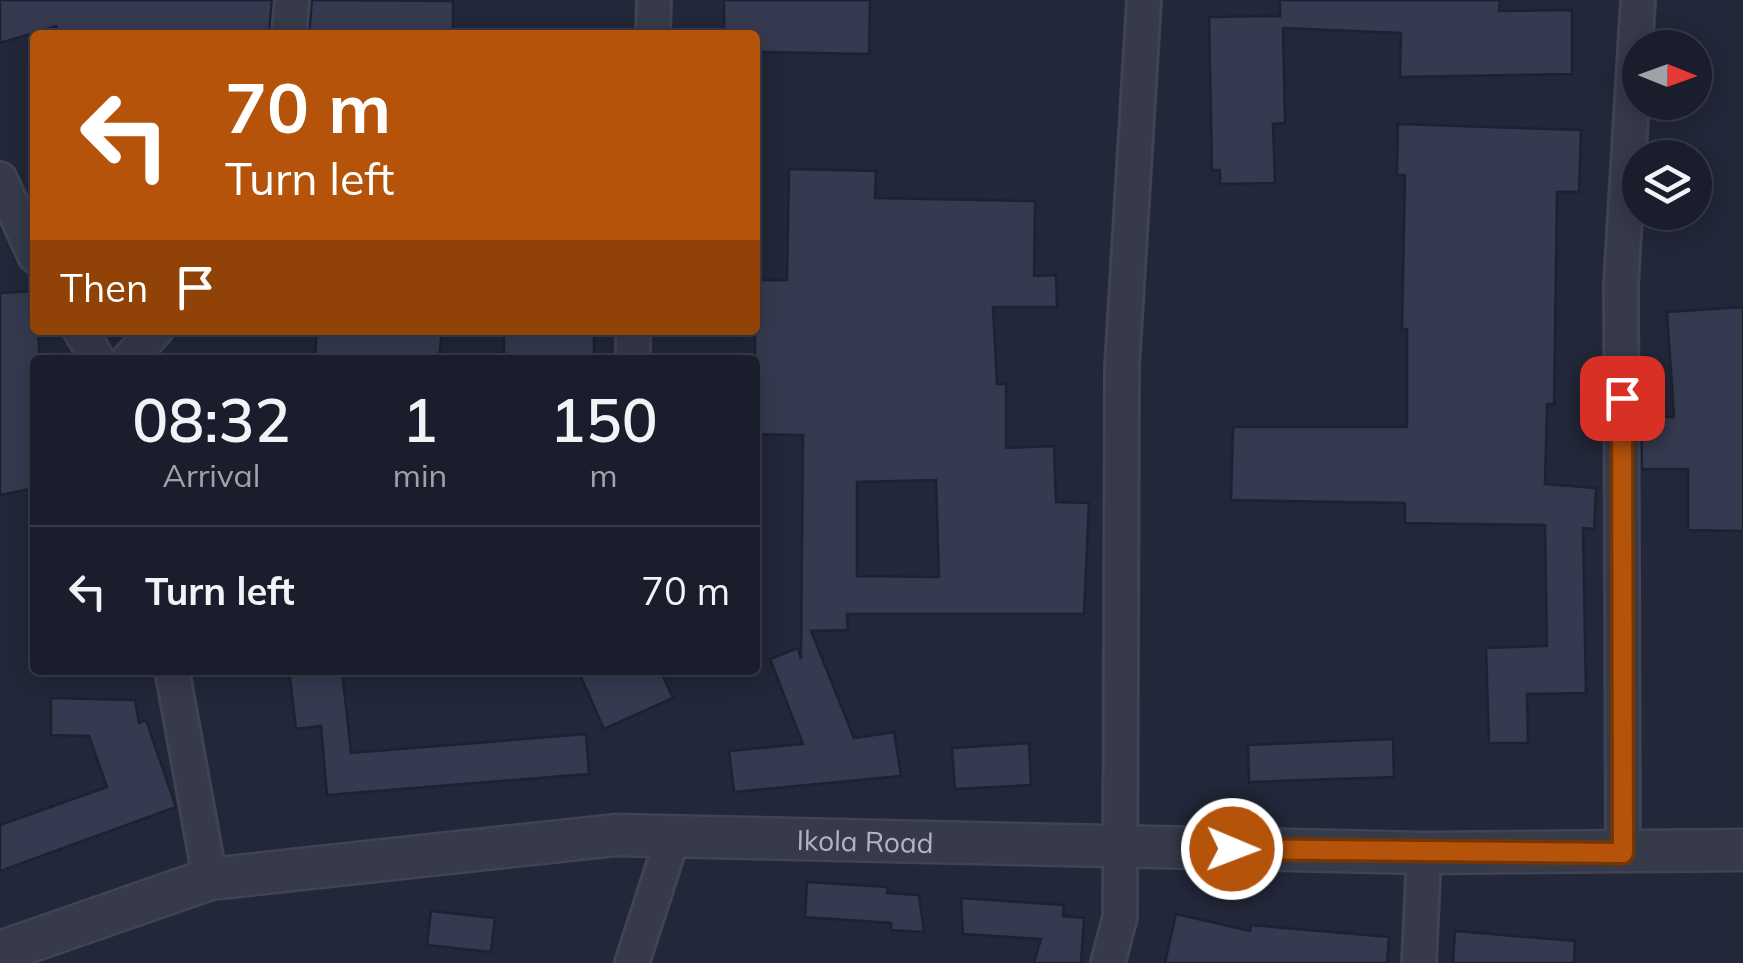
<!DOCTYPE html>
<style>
:root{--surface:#1a1d2b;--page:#232633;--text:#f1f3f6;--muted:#9fa2a9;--line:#383b47}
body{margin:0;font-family:Mulish,sans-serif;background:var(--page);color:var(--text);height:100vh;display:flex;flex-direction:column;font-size:38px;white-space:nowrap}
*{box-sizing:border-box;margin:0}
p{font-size:32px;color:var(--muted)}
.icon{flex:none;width:55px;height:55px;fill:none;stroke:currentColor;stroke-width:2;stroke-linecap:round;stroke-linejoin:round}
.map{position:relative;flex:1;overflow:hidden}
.sheet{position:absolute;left:30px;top:355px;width:730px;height:320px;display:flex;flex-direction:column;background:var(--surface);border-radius:10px;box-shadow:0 5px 25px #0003,0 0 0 2px var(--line)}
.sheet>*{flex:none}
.top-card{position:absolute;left:30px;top:30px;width:730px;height:305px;border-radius:10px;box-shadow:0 5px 25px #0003,0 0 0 2px var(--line);background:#b45309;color:#fff;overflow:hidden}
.needle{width:65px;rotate:91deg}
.controls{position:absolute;left:1622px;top:30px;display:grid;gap:20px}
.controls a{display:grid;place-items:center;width:90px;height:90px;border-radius:50%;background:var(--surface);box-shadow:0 5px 25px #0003,0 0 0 2px var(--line);font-size:50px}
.pin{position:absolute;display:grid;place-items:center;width:85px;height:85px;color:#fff;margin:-42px;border-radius:20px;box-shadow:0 5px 15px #0006}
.me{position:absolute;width:110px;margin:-55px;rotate:91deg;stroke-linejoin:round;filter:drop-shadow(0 0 8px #0008)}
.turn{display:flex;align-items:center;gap:35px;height:210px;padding:0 30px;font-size:45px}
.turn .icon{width:130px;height:130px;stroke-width:2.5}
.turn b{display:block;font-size:70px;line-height:85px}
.then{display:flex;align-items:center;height:95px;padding:0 30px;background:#0003;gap:20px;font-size:38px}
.eta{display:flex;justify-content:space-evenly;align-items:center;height:170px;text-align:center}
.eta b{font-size:60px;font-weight:600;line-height:70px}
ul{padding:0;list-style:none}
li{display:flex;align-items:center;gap:30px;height:130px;padding:0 30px;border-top:2px solid var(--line)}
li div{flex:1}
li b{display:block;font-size:38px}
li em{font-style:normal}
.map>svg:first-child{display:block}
.building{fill:#353a50;stroke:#1d2130;stroke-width:2.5;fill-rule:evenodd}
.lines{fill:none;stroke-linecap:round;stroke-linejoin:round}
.minor-casing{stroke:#3f4352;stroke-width:38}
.tertiary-casing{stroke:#3f4352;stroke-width:45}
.minor{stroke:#363a49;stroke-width:32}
.tertiary{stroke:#363a49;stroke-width:40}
.route-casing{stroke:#753606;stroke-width:25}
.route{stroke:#b45309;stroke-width:18}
.labels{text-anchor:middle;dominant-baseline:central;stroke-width:10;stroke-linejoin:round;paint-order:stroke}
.street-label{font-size:28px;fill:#b1b4c5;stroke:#1b1f2e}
</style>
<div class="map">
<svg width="1743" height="963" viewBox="0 0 1743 963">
<rect width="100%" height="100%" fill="#222739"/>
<g class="building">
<polygon points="0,0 272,0 269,33 60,35 56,26 0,43"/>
<polygon points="312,0 453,1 453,35 309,35"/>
<polygon points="724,0 870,0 869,54 755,52 755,35 724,35"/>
<polygon points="1280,0 1500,0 1499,11 1572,10 1572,74 1400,77 1401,33 1283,28 1285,123 1273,124 1275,183 1220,184 1220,170 1212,170 1209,17 1280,16"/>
<polygon points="1398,124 1581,130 1579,192 1557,192 1554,404 1547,404 1545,484 1596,488 1594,529 1583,528 1586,693 1527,694 1528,743 1489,743 1486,648 1547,646 1545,525 1405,523 1405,503 1231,500 1233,427 1407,427 1407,329 1402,329 1405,175 1397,175"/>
<path d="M789,169L876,171L875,198L1035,201L1034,276L1056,275L1057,307H993L997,384H1006V448L1054,446L1056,502L1089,503L1084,614H847L848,630L811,631L854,738L894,732L901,776L734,792L729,751L803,744L770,659L798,648L801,659L803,435L755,434V280H787ZM936,480L939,577L857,576V482Z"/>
<polygon points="35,291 40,360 35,360 35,488 0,495 0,293"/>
<polygon points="1743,307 1743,531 1688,530 1688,469 1642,469 1641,417 1674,417 1667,312"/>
<polygon points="317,330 442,330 439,360 315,360"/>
<rect x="504" y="330" width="90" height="30"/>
<polygon points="289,670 342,670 351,753 586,734 589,774 327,795 321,726 296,729"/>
<polygon points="578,670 660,670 673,698 604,729"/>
<polygon points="51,698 135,700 139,723 146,720 176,807 0,871 0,825 107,787 89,736 51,735"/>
<polygon points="1393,739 1394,777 1249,782 1248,745"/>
<polygon points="1029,743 1031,785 955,789 952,748"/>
<polygon points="807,882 888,887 887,893 919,895 924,932 891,930 891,923 805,917"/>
<polygon points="961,898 1064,905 1063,916 1084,918 1081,963 1034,963 1041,939 963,934"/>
<polygon points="431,911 495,918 491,952 427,945"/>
<polygon points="1176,914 1250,931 1251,925 1389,937 1387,963 1165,963"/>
<polygon points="1455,931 1575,941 1574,963 1453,963"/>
</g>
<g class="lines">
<defs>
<g id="minor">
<polyline points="289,35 292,0"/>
<polyline points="653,35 654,0"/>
<polyline points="0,179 35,256"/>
<polyline points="80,330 98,360"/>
<polyline points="633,330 633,360"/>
<polyline points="128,360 156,330"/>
<polyline points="172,670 210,879"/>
<polyline points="1623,853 1621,284 1638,0"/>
<polyline points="632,963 673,836"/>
<polyline points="1108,963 1120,917 1122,367 1144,0"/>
<polyline points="1419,963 1424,853"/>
</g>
<g id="tertiary">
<path id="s1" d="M0,952L210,879L616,835L1424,853L1743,850"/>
</g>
</defs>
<use href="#minor" class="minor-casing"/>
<use href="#tertiary" class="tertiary-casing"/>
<use href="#minor" class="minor"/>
<use href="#tertiary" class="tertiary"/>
</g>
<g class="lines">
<defs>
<polyline id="route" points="1232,849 1623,853 1622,398"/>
</defs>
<use href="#route" class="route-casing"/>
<use href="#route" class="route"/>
</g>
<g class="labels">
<g class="street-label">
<text stroke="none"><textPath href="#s1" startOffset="880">Ikola Road</textPath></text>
</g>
</g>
</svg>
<div class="controls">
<a><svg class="needle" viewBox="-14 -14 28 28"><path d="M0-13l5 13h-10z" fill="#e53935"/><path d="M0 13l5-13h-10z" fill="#9fa2a9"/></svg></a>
<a><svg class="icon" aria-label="layers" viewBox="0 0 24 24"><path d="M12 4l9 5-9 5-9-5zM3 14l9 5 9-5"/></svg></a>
</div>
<div class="pin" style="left:1622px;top:398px;background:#d93025"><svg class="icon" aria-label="arrive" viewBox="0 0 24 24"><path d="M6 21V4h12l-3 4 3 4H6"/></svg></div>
<svg class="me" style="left:1232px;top:849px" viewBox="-20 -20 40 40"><circle r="17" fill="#b45309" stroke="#fff" stroke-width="3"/><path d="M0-11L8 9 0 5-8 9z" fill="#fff"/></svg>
<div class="top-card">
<div class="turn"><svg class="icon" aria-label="left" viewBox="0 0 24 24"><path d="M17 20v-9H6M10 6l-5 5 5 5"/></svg><div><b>70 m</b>Turn left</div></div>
<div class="then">Then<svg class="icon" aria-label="arrive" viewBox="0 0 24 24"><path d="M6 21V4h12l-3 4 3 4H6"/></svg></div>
</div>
<section class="sheet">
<div class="eta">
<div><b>08:32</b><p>Arrival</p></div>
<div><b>1</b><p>min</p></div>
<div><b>150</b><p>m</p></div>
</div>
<ul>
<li><svg class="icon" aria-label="left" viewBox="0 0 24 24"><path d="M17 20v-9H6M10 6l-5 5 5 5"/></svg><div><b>Turn left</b></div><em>70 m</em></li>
</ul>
</section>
</div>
